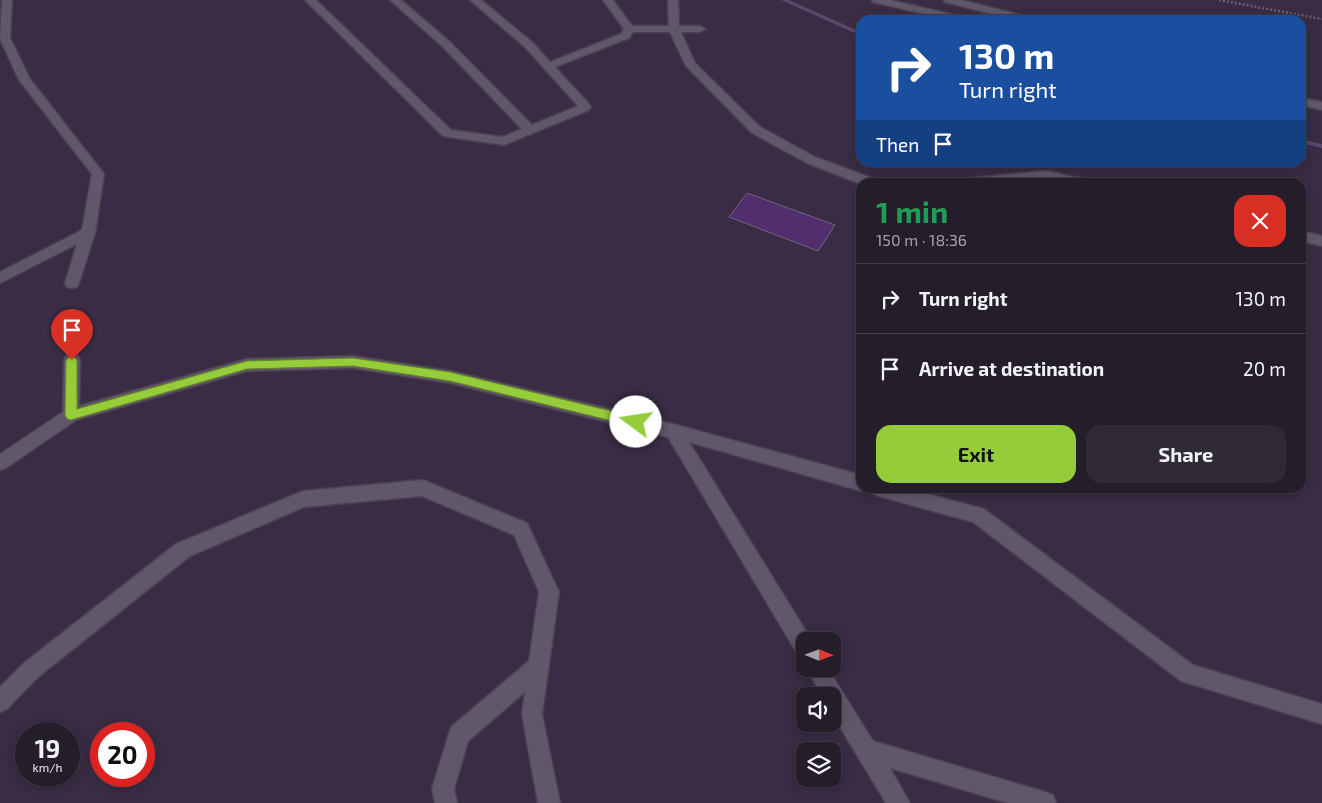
<!DOCTYPE html>
<meta charset="utf-8">
<style>
:root{--surface:#241d2a;--page:#302a36;--text:#f1f3f6;--muted:#a3a2a8;--line:#413b47;--accent:#96cc39}
body{margin:0;font-family:"Exo 2",sans-serif;background:var(--page);color:var(--text);height:100vh;display:flex;flex-direction:column;font-size:19px;white-space:nowrap}
*{box-sizing:border-box;margin:0}
p{font-size:16px;color:var(--muted)}
.icon{flex:none;width:28px;height:28px;fill:none;stroke:currentColor;stroke-width:2;stroke-linecap:round;stroke-linejoin:round}
.map{position:relative;flex:1;overflow:hidden}
.details{position:absolute;left:856px;top:178px;width:450px;height:315px;display:flex;flex-direction:column;background:var(--surface);border-radius:15px;box-shadow:0 2px 12px #0003,0 0 0 1px var(--line)}
.details>*{flex:none}
.guide{position:absolute;left:856px;top:15px;width:450px;height:152px;border-radius:15px;box-shadow:0 2px 12px #0003,0 0 0 1px var(--line);background:#1a4fa0;color:#fff;overflow:hidden}
.needle{width:32px;rotate:91deg}
.buttons{position:absolute;left:796px;top:632px;display:grid;gap:10px}
.buttons a{display:grid;place-items:center;width:45px;height:45px;border-radius:10px;background:var(--surface);box-shadow:0 2px 12px #0003,0 0 0 1px var(--line);font-size:25px}
.speed{position:absolute;left:15px;top:722px;display:flex;gap:10px;font-size:25px;font-weight:700;text-align:center}
.speed>*{display:grid;place-content:center;width:65px;height:65px;border-radius:50%;background:var(--surface);box-shadow:0 2px 12px #0003,0 0 0 1px var(--line);line-height:1}
.speed small{font-size:12px;font-weight:400}
.speed .limit{border:8px solid #d22;background:#fff;color:#111}
.pin{position:absolute;display:grid;place-items:center;width:42px;height:42px;color:#fff;margin:-51px -21px;border-radius:50% 50% 50% 0;rotate:-45deg;box-shadow:0 0 5px #0007}
.pin .icon{rotate:45deg}
.me{position:absolute;width:55px;margin:-28px;rotate:284deg;stroke-linejoin:round;filter:drop-shadow(0 0 4px #0008)}
.turn{display:flex;align-items:center;gap:18px;height:105px;padding:0 20px;font-size:22px}
.turn .icon{width:65px;height:65px;stroke-width:2.5}
.turn b{display:block;font-size:35px;line-height:42px}
.then{display:flex;align-items:center;height:48px;padding:0 20px;background:#0003;gap:10px;font-size:19px}
.round{display:grid;place-items:center;flex:none;width:52px;height:52px;border-radius:15px;background:var(--page)}
.head{display:flex;align-items:center;justify-content:space-between;height:85px;padding:0 20px}
h1{font-size:30px;font-weight:700;line-height:38px;color:#1e9e55}
.primary-button{display:flex;gap:10px;margin-top:auto;padding:10px 20px}
.primary-button a{flex:1;height:58px;border-radius:15px;background:var(--accent);color:#111;font-size:20px;font-weight:700;line-height:58px;text-align:center}
.primary-button a+a{background:var(--page);color:var(--text)}
ul{padding:0;list-style:none}
li{display:flex;align-items:center;gap:15px;height:70px;padding:0 20px;border-top:1px solid var(--line)}
li div{flex:1}
li b{display:block;font-size:19px}
li em{font-style:normal}
.map>svg:first-child{display:block}
.built{fill:#392c44;fill-rule:evenodd}
.lines{fill:none;stroke-linecap:round;stroke-linejoin:round}
.stream{fill:#5c466b;fill-rule:evenodd}
.building{fill:#522e6f;stroke:#71667b}
.service-casing{stroke:#4a4251;stroke-width:3}
.path{stroke:#686170;stroke-width:2.5;stroke-dasharray:2 2;stroke-linecap:butt}
.service{fill:#61576b;fill-rule:evenodd}
.route{fill:#96cc39;stroke:#628525}
</style>
<div class="map">
<svg width="1322" height="803" viewBox="0 0 1322 803">
<rect width="100%" height="100%" fill="#302738"/>
<path class="built" d="M0,0H1322V803H0ZM861,20H1301V162H861ZM861,182H1301V488H861ZM805,641H832V669H805ZM805,696H832V724H805ZM26,734H69V776H26ZM101,734H144V776H101ZM805,751H832V779H805Z"/>
<g class="lines">
<g class="stream">
<polygon points="781,0 789,0 861,32 861,36"/>
<polygon points="1301,139 1322,144 1322,148 1301,143"/>
</g>
</g>
<polygon class="building" points="747,193 835,225 818,251 729,217"/>
<g class="lines">
<defs>
<g id="service">
<polygon points="2,0 12,0 10,38 30,79 104,174 95,233 79,283 77,287 72,288 67,287 65,283 77,244 0,283 0,272 82,230 92,174 19,80 0,39"/>
<polygon points="305,0 316,0 451,130 503,137 522,129 443,47 390,0 401,0 451,43 532,125 578,106 525,47 470,0 481,0 533,43 550,62 621,34 624,29 603,0 613,0 632,26 669,26 668,0 678,0 679,26 700,26 705,29 700,32 681,32 695,63 760,127 815,157 874,179 875,182 861,184 807,163 752,133 686,66 670,32 633,32 629,38 555,67 589,104 591,107 589,110 504,145 443,136"/>
<polygon points="872,0 890,0 968,18 969,20 950,20 873,2"/>
<polygon points="944,0 961,0 1033,18 1034,20 1016,20 945,2"/>
<polygon points="1301,98 1322,102 1322,110 1301,105"/>
<path d="M1046,171L1084,179L1085,182C1070,184 1057,179 1043,179C1018,181 991,185 966,182L972,178Z"/>
<polygon points="1301,231 1322,236 1322,246 1301,241"/>
<polygon points="72,354 78,356 80,360 79,406 247,359 353,356 450,371 673,424 861,475 861,488 868,488 861,491 689,442 812,641 805,641 805,658 798,655 668,437 450,383 353,368 247,371 76,420 6,468 0,470 0,454 63,412 64,360 66,356"/>
<polygon points="423,480 527,523 559,592 542,714 560,803 538,803 522,714 525,692 468,741 454,789 457,803 435,803 432,789 451,727 529,661 539,592 514,535 422,496 304,507 190,556 38,677 7,709 0,712 0,687 24,663 176,544 303,491"/>
<polygon points="869,488 905,488 984,509 1193,665 1322,704 1322,724 1181,681 973,522 878,496 872,493"/>
<polygon points="807,669 828,669 873,741 1045,792 1053,795 1056,803 1008,803 890,768 910,803 886,803 832,714 832,696 822,696"/>
</g>
</defs>
<use href="#service" class="service-casing"/>
<polyline class="path" points="1219,0 1322,19"/>
<use href="#service" class="service"/>
</g>
<polygon class="route" points="72,355 77,360 77,409 247,361 353,358 450,372 636,417 640,419 642,422 640,425 636,427 450,381 353,366 247,369 71,420 67,419 65,415 66,360"/>
</svg>
<div class="buttons">
<a><svg class="needle" viewBox="-14 -14 28 28"><path d="M0-13l5 13h-10z" fill="#e53935"/><path d="M0 13l5-13h-10z" fill="#a3a2a8"/></svg></a>
<a><svg class="icon" aria-label="sound" viewBox="0 0 24 24"><path d="M4 9h4l5-4v14l-5-4H4zM17 9q2 3 0 6"/></svg></a>
<a><svg class="icon" aria-label="layers" viewBox="0 0 24 24"><path d="M12 4l9 5-9 5-9-5zM3 14l9 5 9-5"/></svg></a>
</div>
<div class="speed"><div>19<small>km/h</small></div><div class="limit">20</div></div>
<div class="pin" style="left:72px;top:360px;background:#d93025"><svg class="icon" aria-label="arrive" viewBox="0 0 24 24"><path d="M6 21V4h12l-3 4 3 4H6"/></svg></div>
<svg class="me" style="left:636px;top:422px" viewBox="-20 -20 40 40"><circle r="19" fill="#fff"/><path d="M0-13L10 11 0 6-10 11z" fill="#96cc39"/></svg>
<div class="guide">
<div class="turn"><svg class="icon" aria-label="right" viewBox="0 0 24 24"><path d="M7 20v-9h11M14 6l5 5-5 5"/></svg><div><b>130 m</b>Turn right</div></div>
<div class="then">Then<svg class="icon" aria-label="arrive" viewBox="0 0 24 24"><path d="M6 21V4h12l-3 4 3 4H6"/></svg></div>
</div>
<section class="details">
<div class="head"><div><h1>1 min</h1><p>150 m · 18:36</p></div><a class="round" style="background:#d93025;color:#fff"><svg class="icon" aria-label="close" viewBox="0 0 24 24"><path d="M6 6l12 12M18 6L6 18"/></svg></a></div>
<ul>
<li><svg class="icon" aria-label="right" viewBox="0 0 24 24"><path d="M7 20v-9h11M14 6l5 5-5 5"/></svg><div><b>Turn right</b></div><em>130 m</em></li>
<li><svg class="icon" aria-label="arrive" viewBox="0 0 24 24"><path d="M6 21V4h12l-3 4 3 4H6"/></svg><div><b>Arrive at destination</b></div><em>20 m</em></li>
</ul>
<div class="primary-button"><a>Exit</a><a>Share</a></div>
</section>
</div>
